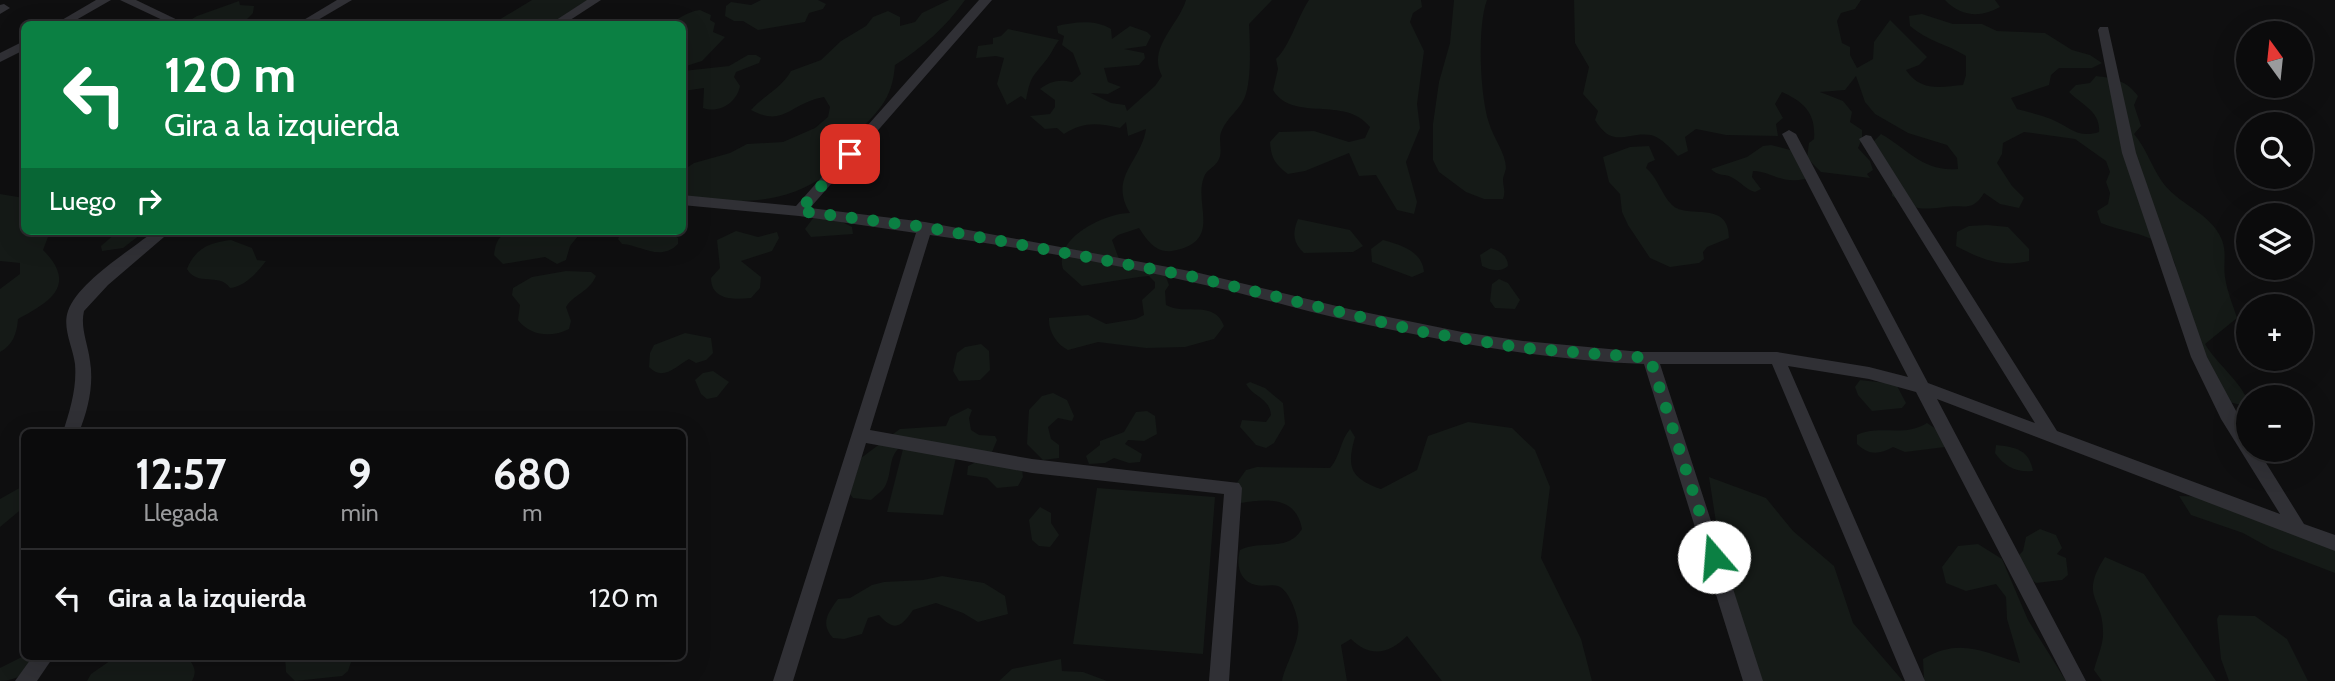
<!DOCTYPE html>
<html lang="es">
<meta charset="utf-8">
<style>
:root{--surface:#0b0b0c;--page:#141415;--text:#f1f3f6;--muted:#9a9b9d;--line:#2b2b2d}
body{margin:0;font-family:Cabin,sans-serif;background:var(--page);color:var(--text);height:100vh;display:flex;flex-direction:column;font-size:26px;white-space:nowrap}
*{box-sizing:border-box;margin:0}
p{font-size:23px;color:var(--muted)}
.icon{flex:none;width:38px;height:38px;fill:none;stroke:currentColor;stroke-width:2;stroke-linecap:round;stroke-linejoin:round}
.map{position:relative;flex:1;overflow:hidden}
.details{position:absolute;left:21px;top:429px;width:665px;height:231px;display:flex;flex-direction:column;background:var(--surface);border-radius:10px;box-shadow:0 7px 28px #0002,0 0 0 2px var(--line)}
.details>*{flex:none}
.guide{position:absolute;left:21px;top:21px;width:665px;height:214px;border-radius:10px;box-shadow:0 7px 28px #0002,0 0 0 2px var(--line);background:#0b8043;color:#fff;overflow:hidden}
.needle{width:46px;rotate:345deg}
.fabs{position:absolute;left:2236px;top:21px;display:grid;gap:14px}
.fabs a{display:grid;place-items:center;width:77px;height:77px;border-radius:50%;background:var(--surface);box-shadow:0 7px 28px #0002,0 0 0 2px var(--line);font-size:35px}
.pin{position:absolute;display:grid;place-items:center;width:60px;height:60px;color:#fff;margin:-30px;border-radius:14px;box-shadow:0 4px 10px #0006}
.me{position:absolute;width:77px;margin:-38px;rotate:342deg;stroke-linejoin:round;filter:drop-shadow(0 0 5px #0008)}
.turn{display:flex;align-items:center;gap:24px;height:147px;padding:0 28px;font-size:32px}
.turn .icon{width:91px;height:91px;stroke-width:2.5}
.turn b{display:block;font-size:49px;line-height:60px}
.then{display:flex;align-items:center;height:66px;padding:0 28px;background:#0003;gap:14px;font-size:26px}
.eta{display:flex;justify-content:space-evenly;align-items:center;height:119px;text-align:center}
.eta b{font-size:42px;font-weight:700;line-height:49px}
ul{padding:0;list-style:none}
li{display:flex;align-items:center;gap:21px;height:98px;padding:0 28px;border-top:2px solid var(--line)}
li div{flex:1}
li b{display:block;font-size:26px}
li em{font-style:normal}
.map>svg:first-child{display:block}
.green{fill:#151a17}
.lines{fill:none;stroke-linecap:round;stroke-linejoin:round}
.minor{fill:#303035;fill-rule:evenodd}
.route{stroke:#0b8043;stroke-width:12;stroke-dasharray:0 21.6}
</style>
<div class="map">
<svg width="2335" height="681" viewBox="0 0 2335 681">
<rect width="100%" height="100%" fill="#0f0f10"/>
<g class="green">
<polygon points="532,0 590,0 554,24 486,24 497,21"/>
<polygon points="761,0 818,0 826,4 823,9 809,13 805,22 758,30 743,21 734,21 725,16 726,6 731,2 751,5"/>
<path d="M949,0H965C947,26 922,48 895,65C892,102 877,111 854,137C848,143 849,154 844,161C841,166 832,171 827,174C783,207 734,202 683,199L682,171L694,163L730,153L747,144L783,142L815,128L828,117L830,107L824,97C790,103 784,128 751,110C764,95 781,89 791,71L821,60L841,41L866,26L873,17L888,11L900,17V26L915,22L922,13Z"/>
<path d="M1186,0H1272L1249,24C1250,42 1252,83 1244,99C1239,110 1227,118 1222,130C1217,140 1224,152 1218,161C1214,168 1207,169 1204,177C1193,204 1224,242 1172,251C1155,253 1147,240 1139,228L1118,235L1112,240L1119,259L1164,272L1169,285L1165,291L1166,305C1186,316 1214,299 1224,326L1214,339L1185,347L1146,348L1098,342L1068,350C1057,345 1048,331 1049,318L1088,315L1106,324L1136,319L1144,315L1142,300L1155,288V282L1149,276L1139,277L1082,286L1063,269C1053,238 1105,213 1130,213C1108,177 1141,162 1146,129L1128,136L1126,122L1120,128C1098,123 1084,121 1064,134L1057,128L1045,129L1030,116L1050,114L1055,107V100L1040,89C1050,81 1059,79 1072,82L1081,74L1073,53L1062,45L1064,36L1058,33L1057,26C1074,22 1095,19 1111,29L1112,39L1130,26L1147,32L1151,36L1146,46L1124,49L1144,53L1145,58L1139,65L1104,68L1108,82L1121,87L1108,94L1091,93L1111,103L1125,105L1127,111L1155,86L1162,76C1147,48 1178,26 1186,0Z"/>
<path d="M1309,0H1421L1422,7L1413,13L1410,22L1424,51L1417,104L1420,128L1406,162L1417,202L1414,214L1397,210L1376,175L1359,176L1349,153L1305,171L1288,174C1275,164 1271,158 1270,142L1279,132L1314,131L1349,142L1365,138L1370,127C1345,95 1293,123 1273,90L1278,69L1276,59C1290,46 1297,18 1309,0Z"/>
<path d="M1454,0H1487C1477,26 1480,96 1489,123C1493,137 1506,154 1506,168C1506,169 1503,178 1503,179C1503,187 1506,191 1503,199H1484L1466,192L1439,172L1433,160V124L1439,82L1450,43Z"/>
<path d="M1574,0H1861L1855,9L1841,13L1837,21L1842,43L1850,47V55L1857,68L1873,59L1874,42L1890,20L1927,57L1919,65L1906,70C1921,92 1940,87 1963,85L1966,75V56C1947,44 1927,41 1910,26L1909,16L1922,14L1953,24H1982L1997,31L2045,33L2072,50L2090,55L2102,63L2092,68H2059L2051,75L2049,85L2011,98L2017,109C2029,112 2040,115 2051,119C2070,127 2078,139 2099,132C2101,112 2082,105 2069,92L2076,85L2090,83L2096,76C2114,78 2127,81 2138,96L2134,105L2141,126L2134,134C2146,148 2151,165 2161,180C2177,205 2210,211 2222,240C2227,253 2223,264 2225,277C2227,291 2233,305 2237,318L2205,344C2217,365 2246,385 2249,407L2225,401C2213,377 2188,338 2181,314C2174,292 2184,266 2165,248C2147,232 2122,232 2101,223L2097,211L2108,204L2110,193L2106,182L2110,172L2106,161L2075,139L2024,132L2003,143L2002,154L1997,163L2012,186L2024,198L2019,208L2000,204L1984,193C1972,213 1963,204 1945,207C1919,210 1916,210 1892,196V184L1866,149L1881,134C1909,150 1923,172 1958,169L1957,158L1947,145L1908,133L1875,114L1865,102L1856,76L1845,90L1820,92L1843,101L1852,112L1850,122L1862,130V139L1858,148L1870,161L1873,170L1867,174L1870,178L1821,172L1807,158L1809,143L1814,139C1816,113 1804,102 1782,92L1775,104L1783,118L1776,124L1778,136L1726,135L1696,129L1685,137L1688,151L1678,156C1671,149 1661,137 1651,135C1627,131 1613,150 1595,120L1598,111L1583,94L1589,67L1575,43Z"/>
<path d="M1945,0H1995L2000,7C1981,18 1961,17 1945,0Z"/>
<polygon points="239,1 240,5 254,6 253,13 242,24 184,24 197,16"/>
<path d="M700,10L711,15L710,20L715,23L713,32L725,37L702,61L683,67V50L686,46L683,41L682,24H663C678,22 684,12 700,10Z"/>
<path d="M1008,29L1059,40C1054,46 1052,53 1047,59C1032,78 1031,75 1026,100L1021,96L1007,105L997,84L1004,58L996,56L976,58L978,46L993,44V38L1001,36Z"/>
<path d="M748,55H756L761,58L759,63L736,72L734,77L740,86C737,102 720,114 703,108L704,88L683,91V71L729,66Z"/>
<path d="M1771,145L1794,151L1807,174L1805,179C1780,184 1773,172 1753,171L1752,177L1761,189L1755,192C1745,189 1742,183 1733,178C1725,173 1718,177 1711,169L1747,157L1763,146Z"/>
<path d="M1649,146L1655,160L1648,163L1646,168C1658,178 1661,194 1672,205C1688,220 1729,199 1729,238L1707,247L1703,252L1704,259L1699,263L1670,267L1650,258L1628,225L1622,212L1620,194L1609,182L1603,157L1630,147Z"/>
<path d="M0,194L24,198V231H41L48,237L43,250C78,285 50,302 18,319C17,333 13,345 0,352V289L20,274V263L0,261Z"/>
<polygon points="814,217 838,220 852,227 853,234 811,237 805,229"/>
<path d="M1298,219L1350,230L1363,246L1353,252L1304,253C1293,243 1292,233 1298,219Z"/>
<path d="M1987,225L2008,227L2029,249V261C2002,268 1980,259 1956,246L1957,232L1969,226Z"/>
<polygon points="126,231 145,231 123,248 102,251 101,246 115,234"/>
<path d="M511,231H582L570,246L566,260L557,264L545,257L503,264L494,255C496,241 498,236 511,231Z"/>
<path d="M622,231H668L678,238V244C660,262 641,245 622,244L618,239Z"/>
<path d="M736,231L758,237L777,232L779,238L772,251L741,261L761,277L760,288L751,298C734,300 711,300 711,278L720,268L717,240Z"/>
<path d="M231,240L252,248L257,260L266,261C257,273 245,286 230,288C219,272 197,287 187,269C195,248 211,242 231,240Z"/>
<path d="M1383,240C1401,245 1422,251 1424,272L1412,277L1372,262L1371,249Z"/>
<path d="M1491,248C1500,251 1508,256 1508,266C1500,273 1490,270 1482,266L1480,255Z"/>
<path d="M566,271L591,272L596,276C589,292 574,294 566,307L571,321L569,329C552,338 530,336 518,320L520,305L512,295L513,288L532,277Z"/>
<polygon points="1499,279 1508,283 1520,300 1515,309 1495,308 1490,301 1492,284"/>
<path d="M685,333L711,338L713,353L706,360L696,363L689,359C676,366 663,382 649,367L650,353L654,345Z"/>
<polygon points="981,344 989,351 990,370 980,380 959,381 953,371 957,353 965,347"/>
<polygon points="713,371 729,382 717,397 707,399 701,394 695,380 703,373"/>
<polygon points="1860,380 1896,384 1906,403 1902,408 1872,411 1858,395 1855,387"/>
<path d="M1250,382L1265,388L1283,403L1285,424L1274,443L1266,448L1256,445L1240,427L1242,420L1266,422L1271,415C1270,398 1253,397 1246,384Z"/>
<polygon points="1053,393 1067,400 1074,416 1072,421 1058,418 1048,427 1051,439 1059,445 1059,458 1043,460 1027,444 1029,410 1042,396"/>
<path d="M968,408L972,410L969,418L971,430L979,435L995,436L997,440L992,452L902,446C887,455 893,475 884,488C881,492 875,496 871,500L853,498L850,494L861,458L900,429L946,426L950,417Z"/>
<polygon points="1147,411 1155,416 1157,434 1144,441 1128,440 1125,444 1142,454 1140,462 1129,463 1114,458 1105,463 1089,464 1086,456 1100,445 1100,441 1124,432 1136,412"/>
<path d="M1468,422L1512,428L1535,450L1550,487L1541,558L1581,639L1592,681H1442L1407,636C1389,654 1370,658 1351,639L1341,645L1347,681H1282C1285,664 1301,641 1298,623C1297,613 1289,590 1278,586C1271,584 1263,587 1256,585C1239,581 1236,565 1240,550C1262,539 1287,553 1302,529C1296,496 1267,499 1241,503L1236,484L1246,470L1257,467L1330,468C1340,457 1340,441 1350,429L1355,437C1346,468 1351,478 1381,489L1417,470L1428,436Z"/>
<path d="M1927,423L1939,431L1945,447L1905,452L1893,447C1879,455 1868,455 1857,444V435C1881,424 1902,438 1927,423Z"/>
<path d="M1996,445C2016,447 2029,450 2033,471C2016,473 2004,466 1995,453Z"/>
<polygon points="903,449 957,453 943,515 887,512"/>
<polygon points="978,461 1022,469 1023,477 1018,486 997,488 987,478 967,475 968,466"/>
<polygon points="1709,477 1766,498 1793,531 1834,566 1853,623 1903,681 1752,681 1732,626"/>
<polygon points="23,486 24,507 0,527 0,499"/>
<polygon points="1097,488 1215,497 1203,654 1073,644"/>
<polygon points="2179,496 2218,497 2335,545 2335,573 2270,548 2243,533 2191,515"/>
<polygon points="1040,507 1051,513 1051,523 1059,535 1050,547 1039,546 1032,540 1029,520"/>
<polygon points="2040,529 2056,535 2062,548 2057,554 2066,558 2068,575 2062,580 2036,583 2010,564 2023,551 2026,537"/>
<path d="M1978,544L2002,559L2028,620L2066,681H1924L1923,659C1960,637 1983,652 2020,663L2007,619L2006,597L1996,584L1966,591L1946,583L1942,567L1958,546Z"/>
<path d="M2105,557L2144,574L2216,681H2102L2094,670C2097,658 2104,643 2103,631C2103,597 2079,597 2105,557Z"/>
<path d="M942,576L984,583L1005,596L1008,614L978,622L963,613L936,603L913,610C902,626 895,633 879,615L868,618L862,634L844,639L833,638C820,623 828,613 838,599L850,598L872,585L884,582L923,580Z"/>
<polygon points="2219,615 2255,616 2287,639 2308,681 2229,681 2221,659 2217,619"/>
<path d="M24,656H38C30,672 17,681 0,681V668Z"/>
<path d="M117,656H187C193,665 198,670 192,681H87L91,674Z"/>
<polygon points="353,656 348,671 342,676 295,681 286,672 285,656"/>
<polygon points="1061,659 1062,671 1083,672 1107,681 999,681 1012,669"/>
</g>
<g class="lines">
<g class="minor">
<polygon points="96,0 111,0 69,24 55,24"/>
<polygon points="120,0 136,0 186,24 171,24"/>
<polygon points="337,0 352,0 311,24 297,24"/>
<polygon points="587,0 601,0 564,24 550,24"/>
<path d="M979,0H992L810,208L925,222L1195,272L1349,309L1462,332L1523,341L1641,352H1777L1869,367L1908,377L1782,134L1789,130L1796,134L1928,383L2035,423L1859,139L1866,135L1871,136L2057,431L2280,514L2221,419L2191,357L2122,153L2098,30L2100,27H2108L2136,153L2207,357L2249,435V450H2258L2304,524L2335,535V551L1937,399L2086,681H2066L1916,392L1869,379L1788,366L1925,681H1905L1772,364H1660L1763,681H1743L1644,364C1545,360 1447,342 1350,321C1299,310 1248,294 1196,283C1108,263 1019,247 930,235L870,430L1032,459L1239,483L1242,488L1229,681H1209L1224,494L1032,473L866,443L793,681H773L916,233L799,216L682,205V195L796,206Z"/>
<polygon points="4,4 10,8 0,14 0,5"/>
<polygon points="24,41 24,50 0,62 0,53"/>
<path d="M154,231H171L108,285L84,311C80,328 88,344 90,361C94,385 88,410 79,432H63C70,410 77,388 75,364C73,347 62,328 68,311C79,281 130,251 154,231Z"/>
<polygon points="33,656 54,656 37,681 15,681"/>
</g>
</g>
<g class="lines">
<polyline class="route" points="850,154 799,211 925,227 1195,277 1423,332 1522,348 1650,358 1714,557"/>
</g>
</svg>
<div class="fabs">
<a><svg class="needle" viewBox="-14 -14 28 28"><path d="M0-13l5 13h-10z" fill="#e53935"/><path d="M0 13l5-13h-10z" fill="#9a9b9d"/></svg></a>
<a><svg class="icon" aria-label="search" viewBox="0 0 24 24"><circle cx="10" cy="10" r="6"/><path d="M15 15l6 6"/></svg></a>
<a><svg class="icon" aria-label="layers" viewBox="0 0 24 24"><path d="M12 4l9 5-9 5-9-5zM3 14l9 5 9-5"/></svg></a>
<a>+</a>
<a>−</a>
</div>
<div class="pin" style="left:850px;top:154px;background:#d93025"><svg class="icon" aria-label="arrive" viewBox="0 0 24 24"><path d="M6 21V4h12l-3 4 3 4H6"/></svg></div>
<svg class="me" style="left:1714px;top:557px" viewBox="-20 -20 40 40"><circle r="19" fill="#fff"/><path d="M0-13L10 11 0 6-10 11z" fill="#0b8043"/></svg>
<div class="guide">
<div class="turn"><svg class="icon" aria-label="left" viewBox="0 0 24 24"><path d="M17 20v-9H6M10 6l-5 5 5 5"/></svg><div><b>120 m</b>Gira a la izquierda</div></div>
<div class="then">Luego<svg class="icon" aria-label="right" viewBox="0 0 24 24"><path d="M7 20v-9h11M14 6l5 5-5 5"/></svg></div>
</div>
<section class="details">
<div class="eta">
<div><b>12:57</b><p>Llegada</p></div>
<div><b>9</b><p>min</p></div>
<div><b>680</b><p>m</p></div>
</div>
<ul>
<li><svg class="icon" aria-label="left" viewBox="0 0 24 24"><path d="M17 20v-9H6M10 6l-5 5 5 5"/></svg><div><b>Gira a la izquierda</b></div><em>120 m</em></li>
</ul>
</section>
</div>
